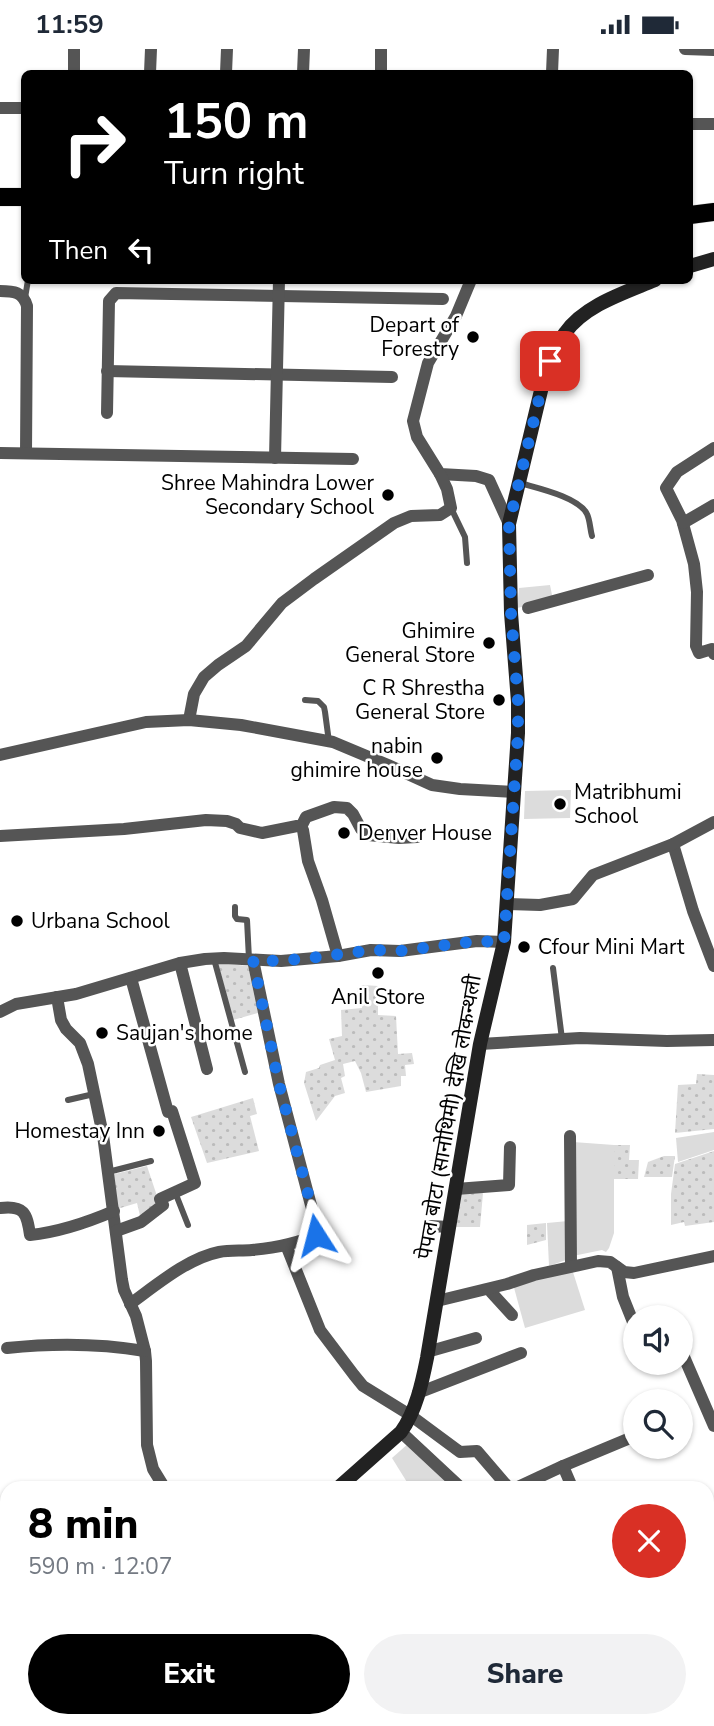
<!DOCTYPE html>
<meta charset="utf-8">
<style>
:root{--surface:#fff;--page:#f2f2f3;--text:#1f2937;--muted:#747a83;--accent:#000}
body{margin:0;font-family:"Nunito Sans","Noto Sans Devanagari",sans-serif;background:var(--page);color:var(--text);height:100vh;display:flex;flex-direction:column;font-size:26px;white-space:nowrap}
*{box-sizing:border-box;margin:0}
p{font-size:23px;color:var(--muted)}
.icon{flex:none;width:38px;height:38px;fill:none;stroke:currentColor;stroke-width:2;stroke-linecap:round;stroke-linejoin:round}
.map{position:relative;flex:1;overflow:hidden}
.side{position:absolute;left:0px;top:1432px;width:714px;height:247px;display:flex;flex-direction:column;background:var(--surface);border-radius:21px 21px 0 0;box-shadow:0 2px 5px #0004}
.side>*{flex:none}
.hud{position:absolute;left:21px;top:21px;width:672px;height:214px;border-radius:10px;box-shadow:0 2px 5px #0004;background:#000;color:#fff;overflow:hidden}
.buttons{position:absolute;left:623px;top:1256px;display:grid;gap:14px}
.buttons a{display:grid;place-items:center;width:70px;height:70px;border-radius:50%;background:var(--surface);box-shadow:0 2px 5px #0004;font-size:35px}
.pin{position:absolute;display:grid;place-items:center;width:60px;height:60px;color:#fff;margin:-30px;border-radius:14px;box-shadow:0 4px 10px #0006}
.me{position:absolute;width:77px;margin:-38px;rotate:351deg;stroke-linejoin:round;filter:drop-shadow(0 0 5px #0008)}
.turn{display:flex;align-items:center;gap:24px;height:147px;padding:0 28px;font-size:32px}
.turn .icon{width:91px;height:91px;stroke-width:2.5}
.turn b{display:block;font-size:49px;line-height:60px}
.then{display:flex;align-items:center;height:66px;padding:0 28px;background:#0003;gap:14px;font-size:26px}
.round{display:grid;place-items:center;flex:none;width:74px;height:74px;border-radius:37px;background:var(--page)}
.headline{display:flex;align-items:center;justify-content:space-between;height:119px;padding:0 28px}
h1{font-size:42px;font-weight:800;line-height:52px;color:var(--accent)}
.cta{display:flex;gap:14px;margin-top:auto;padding:14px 28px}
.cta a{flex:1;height:80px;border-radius:42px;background:var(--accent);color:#fff;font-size:28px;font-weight:800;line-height:80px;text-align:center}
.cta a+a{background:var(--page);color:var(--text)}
.status{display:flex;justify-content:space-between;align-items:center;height:49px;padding:0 35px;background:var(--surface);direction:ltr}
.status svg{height:19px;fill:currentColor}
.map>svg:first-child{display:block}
.grass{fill:url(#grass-dots)}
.garden{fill:#dcdcdc}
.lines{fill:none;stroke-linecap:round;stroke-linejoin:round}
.primary-casing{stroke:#dbdbdb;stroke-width:19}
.lane{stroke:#555;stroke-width:6}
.street{stroke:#555;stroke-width:12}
.secondary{stroke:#222;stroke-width:14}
.primary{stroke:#000;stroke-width:18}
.route{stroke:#1a73e8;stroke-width:12;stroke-dasharray:0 21.6}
.poi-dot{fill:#000;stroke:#fff;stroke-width:2.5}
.labels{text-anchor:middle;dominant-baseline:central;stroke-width:5;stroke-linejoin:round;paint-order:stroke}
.poi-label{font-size:21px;fill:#000;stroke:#fff;text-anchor:end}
.street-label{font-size:21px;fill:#000;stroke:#fff}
</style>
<div class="status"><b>11:59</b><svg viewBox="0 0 49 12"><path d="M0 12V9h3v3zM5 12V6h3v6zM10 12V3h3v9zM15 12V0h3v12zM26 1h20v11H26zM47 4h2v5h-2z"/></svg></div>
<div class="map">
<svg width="714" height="1677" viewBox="0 0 714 1677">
<defs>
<pattern id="grass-dots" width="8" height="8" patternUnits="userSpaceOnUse" patternTransform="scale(1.75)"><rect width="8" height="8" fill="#dcdcdc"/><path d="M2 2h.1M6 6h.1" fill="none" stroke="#bbb" stroke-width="1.8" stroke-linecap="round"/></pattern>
</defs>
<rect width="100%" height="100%" fill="#fff"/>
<g class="grass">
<polygon points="218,914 248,917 258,964 233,971"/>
<polygon points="363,936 378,937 378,966 396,967 398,1005 412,1004 414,1015 405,1016 406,1027 401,1027 401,1037 366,1043 361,1024 355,1012 343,1015 345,1027 341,1029 345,1044 335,1047 316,1072 304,1034 306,1023 319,1019 320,1016 335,1011 329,990 342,987 341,961 362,959 361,948 358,948 357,939"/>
<polygon points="697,1025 714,1026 714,1080 675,1084 678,1036 696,1035"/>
<polygon points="253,1049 257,1065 250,1067 259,1102 207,1114 191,1068"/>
<polygon points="614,1096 630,1096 629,1111 639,1111 638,1130 614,1130"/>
<polygon points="714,1102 714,1173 685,1177 684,1173 671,1176 671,1145 675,1115"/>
<polygon points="664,1107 675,1107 672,1128 644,1128 648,1113"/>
<polygon points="147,1117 160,1156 141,1171 137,1154 117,1160 111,1126"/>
<polygon points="459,1144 483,1144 480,1178 453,1178"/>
<polygon points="546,1174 546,1191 527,1196 527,1176"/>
</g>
<g class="garden">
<polygon points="550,536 553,551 517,559 519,539"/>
<polygon points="571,741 570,769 524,770 525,742"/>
<polygon points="714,1083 714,1101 678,1113 676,1089"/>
<polygon points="573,1093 614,1096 614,1184 609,1199 606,1203 602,1201 573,1207"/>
<polygon points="568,1172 566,1211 549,1217 547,1174"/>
<polygon points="572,1220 585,1261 525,1279 513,1235"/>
<polygon points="409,1394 452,1438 410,1438 392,1409"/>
</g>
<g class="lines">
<defs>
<g id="primary">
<polyline points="0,148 24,148"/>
<polyline points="690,166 714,163"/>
</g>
</defs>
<use href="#primary" class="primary-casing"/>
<g class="lane">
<polyline points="25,249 28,231"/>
<path d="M520,434C537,439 579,448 587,465C590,471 590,480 592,487"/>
<polyline points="451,459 465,488 467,514"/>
<polyline points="305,651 318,652 324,658 325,663 329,693"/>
<polyline points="235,858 235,867 237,870 247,871 249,910"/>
<polyline points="214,910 245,1023"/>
<polyline points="553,919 562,990"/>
<polyline points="68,1051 94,1045"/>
<polyline points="108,1123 151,1112"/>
<polyline points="175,1143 188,1176"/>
</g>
<g class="street">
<polyline points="685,0 714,1"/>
<polyline points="74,24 74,0"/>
<polyline points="150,24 151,0"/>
<polyline points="226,24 227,0"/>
<polyline points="303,24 304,0"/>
<polyline points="381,24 381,0"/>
<polyline points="552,24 553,0"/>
<polyline points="0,59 24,59"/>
<polyline points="690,75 714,75"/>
<polyline points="471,231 456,267 428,314 413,372 417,388 440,425 476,427 489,431 509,475"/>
<path d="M0,242C14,242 23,243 27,257L26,404"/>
<polyline points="107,322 392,328"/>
<polyline points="107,364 109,252 116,244 443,250"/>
<polyline points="714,399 677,423 666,439 682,471 694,515 697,543 696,597 699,604 712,600 714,605"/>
<polyline points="0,404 353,410"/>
<polyline points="275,409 279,231"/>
<polyline points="683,474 714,456"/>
<polyline points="528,559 648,526"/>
<polyline points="189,671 194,645 204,628 218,616 246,597 282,554 314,530 394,474 411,467 440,466 451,459 447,440 440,425"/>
<polyline points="0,706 146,673 189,671 241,676 333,693 388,716 432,736 460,740 515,743"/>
<polyline points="301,778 306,768 334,758 347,759 353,765 361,780 368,786 399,789 417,788"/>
<polyline points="0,787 124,780 206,771 227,772 236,775 240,779 262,784 297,777 301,778 303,781 308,812 322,851 338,907"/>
<polyline points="673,795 693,862 714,917"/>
<polyline points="506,855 540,856 573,850 593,826 673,795 714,773"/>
<polyline points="180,914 207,1020"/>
<polyline points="57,948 61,971 66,980 80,994 88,1015 103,1086 122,1231 124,1241 136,1267 145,1302 146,1312 147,1396 153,1420 164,1438"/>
<polyline points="0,963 16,955 76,945 180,914 205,910 224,909 281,912 338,907 371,901 400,902 477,892 504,893"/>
<polyline points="480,995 580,989 667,992 714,991"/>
<polyline points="570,1087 571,1217"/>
<polyline points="456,1140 509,1136 510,1098"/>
<path d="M0,1159C24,1156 27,1164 30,1186C60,1183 86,1174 114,1162"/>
<polyline points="430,1177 449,1178"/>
<polyline points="116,1182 141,1173 163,1156 160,1150 195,1134 172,1062 168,1063 131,929"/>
<polyline points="286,1196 320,1281 354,1326 363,1337 410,1366 460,1403 477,1402 508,1438"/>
<polyline points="617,1218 623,1248 635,1278"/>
<polyline points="491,1243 512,1266"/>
<polyline points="437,1252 507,1235 534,1226 598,1212 610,1213 624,1223 634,1224 714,1207"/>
<path d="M130,1255C155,1237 188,1209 219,1203C230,1201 241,1202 252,1201C273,1199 296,1195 316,1186L317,1179L279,1035L253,911"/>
<path d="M7,1299C53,1294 98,1294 145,1302"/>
<polyline points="429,1300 434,1301 476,1289"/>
<polyline points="681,1301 714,1377"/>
<polyline points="418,1344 521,1304"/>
<polyline points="401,1383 460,1438"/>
<polyline points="563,1417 635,1387"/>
<polyline points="518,1438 563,1417 572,1438"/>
<polyline points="0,1499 7,1512"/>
<polyline points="707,1522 714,1518"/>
<polyline points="0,1630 7,1632"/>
<polyline points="74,1671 85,1677"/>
<polyline points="96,1671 99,1677"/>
<polyline points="548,1671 550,1677"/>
<polyline points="596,1677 597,1671"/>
</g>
<g class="secondary">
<polyline points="690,217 714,210"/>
<path d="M339,1438L401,1383C416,1362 422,1334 427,1309L480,995L504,893L518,684V653L511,564L509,475L544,329C549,314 555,297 565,284C585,256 624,244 655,231"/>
<polyline points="238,1677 238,1671"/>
</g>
<use href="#primary" class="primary"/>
</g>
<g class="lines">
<polyline class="route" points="316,1186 317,1179 279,1035 253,911 281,912 319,908 371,901 400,902 477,892 504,893 518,684 518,653 511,564 509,475 544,329 550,312"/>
</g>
<g class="poi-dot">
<circle cx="473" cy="288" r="7"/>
<circle cx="388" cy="446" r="7"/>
<circle cx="489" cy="594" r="7"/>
<circle cx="499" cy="651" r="7"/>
<circle cx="437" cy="709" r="7"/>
<circle cx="560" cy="755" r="7"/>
<circle cx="344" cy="784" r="7"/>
<circle cx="17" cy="872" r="7"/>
<circle cx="524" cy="898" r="7"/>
<circle cx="378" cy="924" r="7"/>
<circle cx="102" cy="984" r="7"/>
<circle cx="159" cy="1082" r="7"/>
</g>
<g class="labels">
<g class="poi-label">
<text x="459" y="276">Depart of<tspan x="459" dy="24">Forestry</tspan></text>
<text x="374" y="434">Shree Mahindra Lower<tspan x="374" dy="24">Secondary School</tspan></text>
<text x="475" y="582">Ghimire<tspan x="475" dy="24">General Store</tspan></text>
<text x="485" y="639">C R Shrestha<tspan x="485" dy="24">General Store</tspan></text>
<text x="423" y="697">nabin<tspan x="423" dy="24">ghimire house</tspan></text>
<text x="574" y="743" text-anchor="start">Matribhumi<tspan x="574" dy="24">School</tspan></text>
<text x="358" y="784" text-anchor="start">Denver House</text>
<text x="31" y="872" text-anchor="start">Urbana School</text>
<text x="538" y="898" text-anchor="start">Cfour Mini Mart</text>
<text x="378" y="948" text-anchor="middle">Anil Store</text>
<text x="116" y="984" text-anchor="start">Saujan's home</text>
<text x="145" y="1082">Homestay Inn</text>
</g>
<g class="street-label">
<text transform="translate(449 1068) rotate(-80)">पेपल बोटा (सानोथिमी) देखि लोकन्थली</text>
</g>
</g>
</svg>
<div class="buttons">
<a><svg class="icon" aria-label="sound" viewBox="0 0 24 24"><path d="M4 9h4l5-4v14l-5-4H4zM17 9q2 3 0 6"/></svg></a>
<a><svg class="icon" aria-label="search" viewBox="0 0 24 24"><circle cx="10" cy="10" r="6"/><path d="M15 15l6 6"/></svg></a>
</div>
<div class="pin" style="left:550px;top:312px;background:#d93025"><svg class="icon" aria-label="arrive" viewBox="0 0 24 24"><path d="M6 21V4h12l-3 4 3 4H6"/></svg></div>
<svg class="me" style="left:316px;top:1186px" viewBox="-20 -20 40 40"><path d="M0-17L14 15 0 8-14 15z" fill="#1a73e8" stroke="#fff" stroke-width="4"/></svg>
<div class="hud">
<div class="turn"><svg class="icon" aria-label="right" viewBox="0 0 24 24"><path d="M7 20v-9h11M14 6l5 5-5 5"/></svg><div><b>150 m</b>Turn right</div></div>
<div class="then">Then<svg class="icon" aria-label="left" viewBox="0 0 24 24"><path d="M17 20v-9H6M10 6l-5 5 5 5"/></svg></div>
</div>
<section class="side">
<div class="headline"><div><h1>8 min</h1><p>590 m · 12:07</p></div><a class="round" style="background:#d93025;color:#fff"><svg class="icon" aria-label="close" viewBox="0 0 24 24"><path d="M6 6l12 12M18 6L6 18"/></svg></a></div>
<div class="cta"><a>Exit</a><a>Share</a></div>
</section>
</div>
